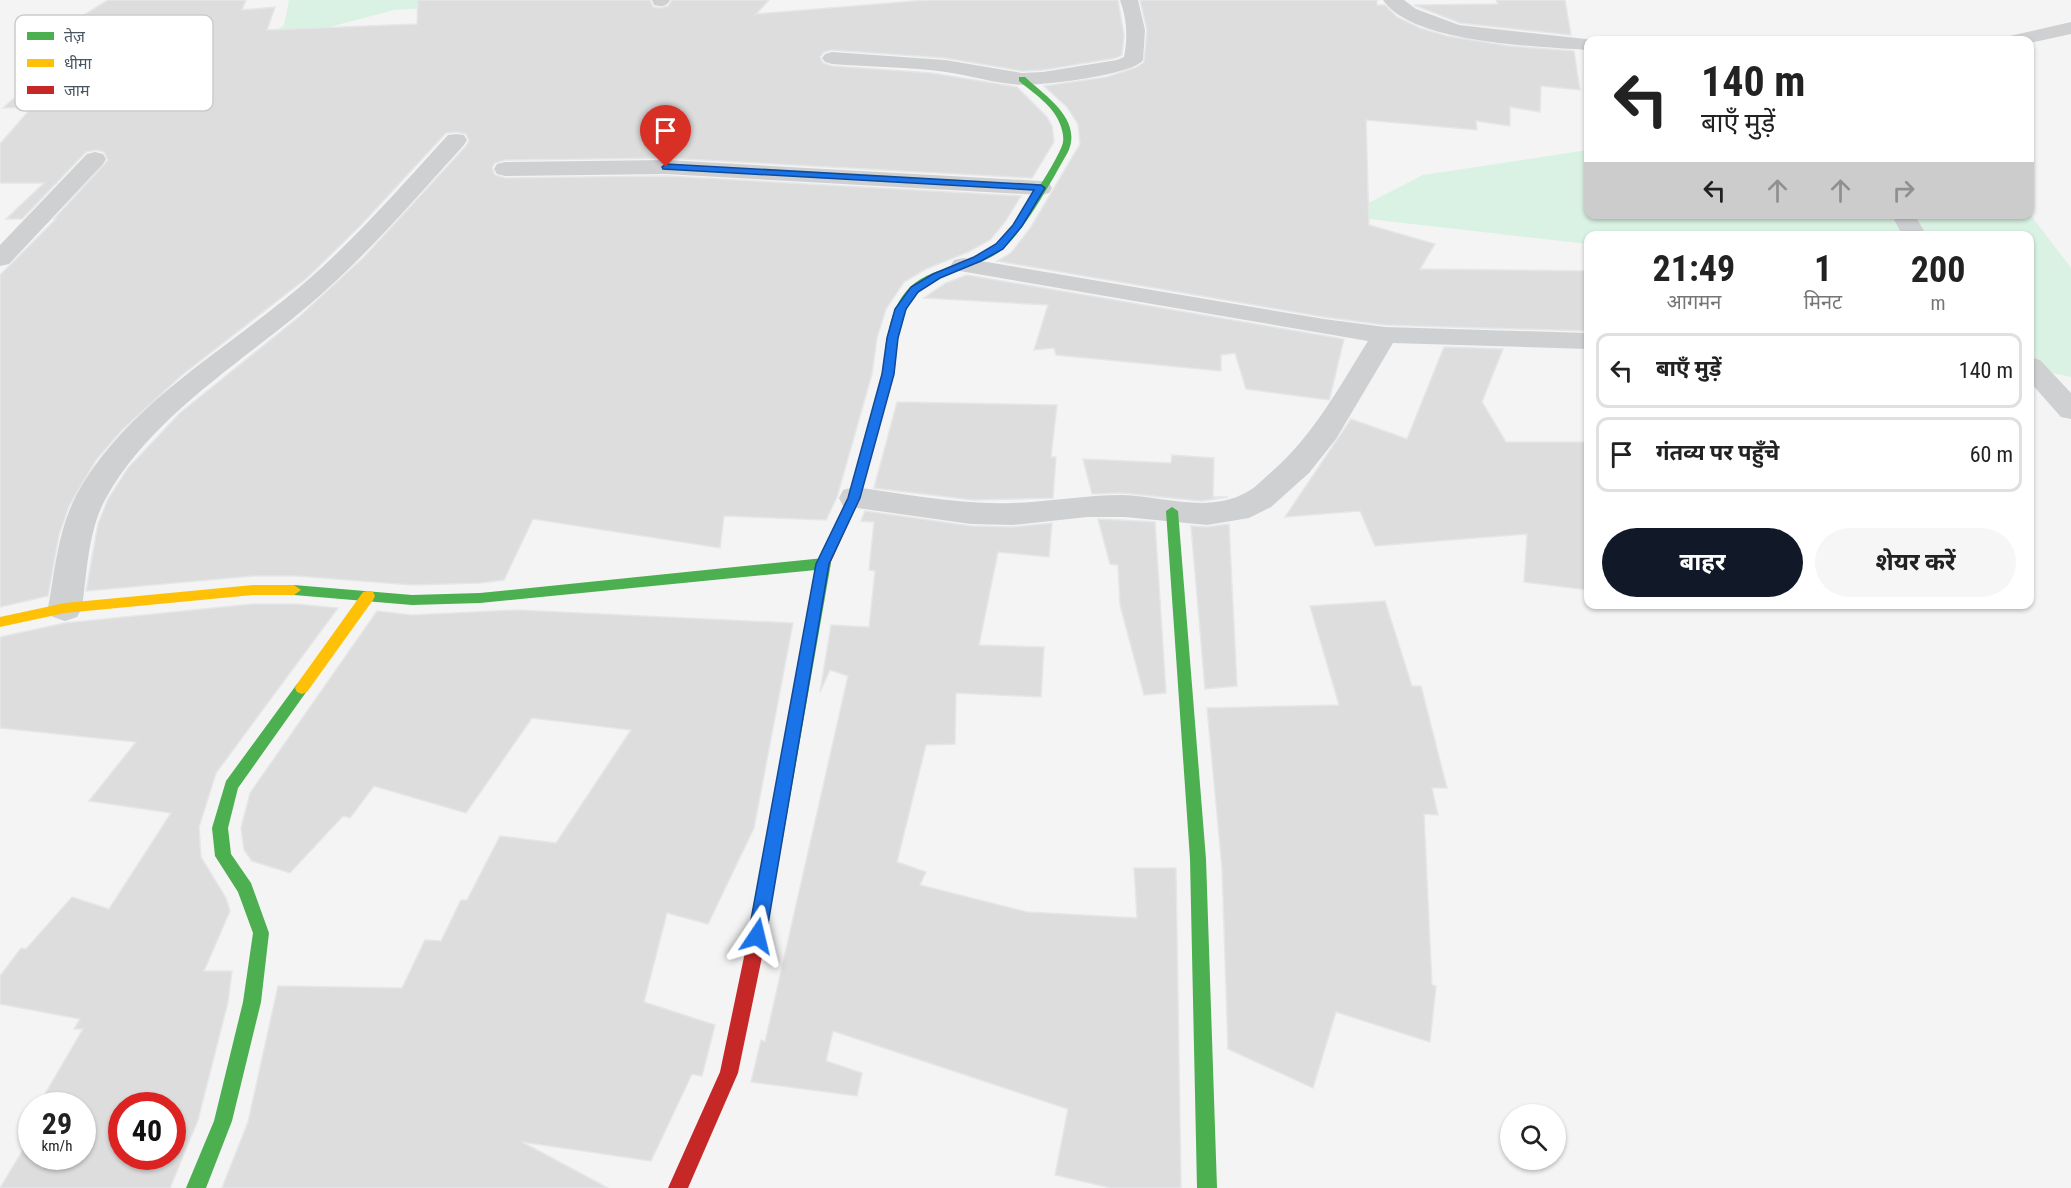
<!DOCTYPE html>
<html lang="hi">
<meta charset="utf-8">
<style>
:root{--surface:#fff;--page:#f6f6f6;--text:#222;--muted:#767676;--line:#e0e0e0;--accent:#111827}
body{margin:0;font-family:"Roboto Condensed","Noto Sans Devanagari",sans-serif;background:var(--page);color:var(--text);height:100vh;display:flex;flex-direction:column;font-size:22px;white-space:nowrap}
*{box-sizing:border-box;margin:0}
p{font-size:20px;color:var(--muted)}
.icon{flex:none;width:33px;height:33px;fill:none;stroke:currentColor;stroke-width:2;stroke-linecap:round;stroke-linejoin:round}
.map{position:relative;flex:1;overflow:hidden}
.sheet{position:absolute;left:1584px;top:231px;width:450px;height:378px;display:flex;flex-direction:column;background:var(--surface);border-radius:12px;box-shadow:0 2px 4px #0004}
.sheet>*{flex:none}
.hud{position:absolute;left:1584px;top:36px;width:450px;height:183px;border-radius:12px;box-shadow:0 2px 4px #0004;background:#fff;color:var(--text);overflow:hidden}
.controls{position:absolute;left:1500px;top:1104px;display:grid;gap:12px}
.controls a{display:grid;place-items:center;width:66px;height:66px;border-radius:50%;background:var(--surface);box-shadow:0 2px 4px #0004;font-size:30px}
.speed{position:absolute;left:18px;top:1092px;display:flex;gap:12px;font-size:30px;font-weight:700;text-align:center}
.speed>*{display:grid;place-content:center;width:78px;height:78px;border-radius:50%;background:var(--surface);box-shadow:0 2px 4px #0004;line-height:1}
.speed small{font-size:15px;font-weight:400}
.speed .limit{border:9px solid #d22;background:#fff;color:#111}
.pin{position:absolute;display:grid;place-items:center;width:51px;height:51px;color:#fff;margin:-62px -26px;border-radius:50% 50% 50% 0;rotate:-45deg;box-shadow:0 0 6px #0007}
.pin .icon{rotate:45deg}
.me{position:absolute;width:66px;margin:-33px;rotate:10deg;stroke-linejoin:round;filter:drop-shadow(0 0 4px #0008)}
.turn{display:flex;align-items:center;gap:21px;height:126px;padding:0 18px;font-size:27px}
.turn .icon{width:78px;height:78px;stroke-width:2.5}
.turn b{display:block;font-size:42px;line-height:51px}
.lanes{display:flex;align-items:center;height:57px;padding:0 18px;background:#0003;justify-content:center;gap:30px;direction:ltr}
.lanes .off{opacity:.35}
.eta{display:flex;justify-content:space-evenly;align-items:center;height:102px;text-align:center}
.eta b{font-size:36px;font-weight:700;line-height:42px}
.cta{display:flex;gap:12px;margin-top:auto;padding:12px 18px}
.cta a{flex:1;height:69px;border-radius:36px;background:var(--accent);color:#fff;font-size:24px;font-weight:700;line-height:69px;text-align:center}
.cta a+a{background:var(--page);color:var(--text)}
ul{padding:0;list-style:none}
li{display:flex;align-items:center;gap:18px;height:75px;margin:0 12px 9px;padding:0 6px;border:3px solid var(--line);border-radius:12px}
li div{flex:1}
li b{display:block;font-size:22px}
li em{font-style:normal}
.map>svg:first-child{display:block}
.green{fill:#d9f2e3}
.building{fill:#ddddde;stroke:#e5e6e7;stroke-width:1.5;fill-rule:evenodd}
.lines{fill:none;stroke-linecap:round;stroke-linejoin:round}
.street{fill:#ced0d2;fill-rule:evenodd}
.fast{fill:#4caf50;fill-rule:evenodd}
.slow{fill:#ffc107;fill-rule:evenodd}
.jam{fill:#c62828;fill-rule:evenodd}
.route{fill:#1a73e8;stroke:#114b97;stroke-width:1.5}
.key{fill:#fff;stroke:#c9ccd0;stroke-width:1.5}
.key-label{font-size:16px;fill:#4a5661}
</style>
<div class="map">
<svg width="2071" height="1188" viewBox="0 0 2071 1188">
<rect width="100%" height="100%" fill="#f4f4f4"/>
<g class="green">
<polygon points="289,0 475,0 472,5 394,10 250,48 284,25"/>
<polygon points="1588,150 1588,214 2030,214 2071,268 2071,377 2030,368 2030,236 1588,236 1588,244 1343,216 1423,175"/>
</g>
<g class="building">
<polygon points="108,0 246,0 242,10 275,7 267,30 417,24 418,0 650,0 653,7 661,8 668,6 672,0 769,0 756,14 927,0 1118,0 1124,35 1122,55 1116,58 1043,70 1022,71 945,58 832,50 824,52 820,57 823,63 832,66 932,73 1017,87 1047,117 1052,126 1054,142 1032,178 666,158 505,160 495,163 492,168 495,175 505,178 666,176 1021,196 1005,222 990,240 968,252 926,269 904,282 886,309 877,338 872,374 837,497 826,520 724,516 720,548 533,519 504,580 480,583 412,585 297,576 253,576 86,591 98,524 108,499 128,468 180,413 300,316 364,257 466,146 469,141 466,134 456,132 446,133 361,225 308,277 182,375 122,430 96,460 69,506 59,535 48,596 0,607 0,275 56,219 54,219 108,160 104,152 96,150 86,152 22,219 6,219 44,183 0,183 0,144 32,107 3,108 28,86 17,86 35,69 25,69 82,16"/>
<polygon points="1140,0 1377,0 1377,5 1385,5 1397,17 1420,28 1447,36 1509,46 1574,51 1580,90 1541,86 1540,112 1510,107 1510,126 1476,121 1477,130 1366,120 1369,225 1435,244 1420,269 1588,271 1588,331 1385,325 1324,317 997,261 1011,253 1031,227 1080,144 1078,124 1067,107 1044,86 1107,77 1137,67 1144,62 1147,30"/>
<polygon points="1496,0 1565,0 1571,35 1460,23 1414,5 1498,4"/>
<polygon points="967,275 1344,339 1330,397 1329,400 1246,389 1235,353 1221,355 1221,371 1056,355 1054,348 1034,350 1048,305 924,298 946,283"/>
<polygon points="1444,347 1503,349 1482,402 1506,442 1588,442 1588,590 1524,582 1527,534 1375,546 1360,511 1285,517 1351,419 1407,439"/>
<polygon points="897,402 1057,405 1051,457 1056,457 1053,498 973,500 874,488"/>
<polygon points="1172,455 1214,458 1213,497 1228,497 1201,501 1122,493 1092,494 1083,459 1171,463"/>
<polygon points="865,511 971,526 1013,527 1052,523 1049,557 998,552 979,645 1044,647 1041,697 956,693 955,744 926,745 897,862 926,872 920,885 1027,912 1137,918 1134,868 1176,868 1181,1188 1111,1188 1055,1175 1068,1109 833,1031 826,1061 862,1073 857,1096 751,1082 761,1040 765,1042 848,676 830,670 820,692 831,625 869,627 875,571 869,570 874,522 861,521"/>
<polygon points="1098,519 1155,522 1166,693 1144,695 1120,605 1118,565 1110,564"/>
<polygon points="1229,524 1237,686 1205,689 1191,526 1207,527"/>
<polygon points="1385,601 1412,686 1421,686 1447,788 1432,788 1438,815 1424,814 1432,985 1436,986 1430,1042 1336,1012 1313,1088 1228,1049 1222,868 1207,708 1339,705 1310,606"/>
<path d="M253,604H297L338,608L216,773L199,827L201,857L226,898L230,911L204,971H232L228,1002L198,1120L170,1188H0L32,1135V1156H82V1106H38L83,1029H74L80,1019L0,1004V976L21,948L26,949L72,897L109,909L171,813L89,801L136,742L0,728V637L65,623ZM122,1106H172V1156H122Z"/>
<polygon points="517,610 793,623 754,828 708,924 667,913 644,1002 715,1025 702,1076 692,1074 651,1161 522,1142 608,1188 222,1188 248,1122 278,986 402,988 425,940 441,941 461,900 467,900 500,836 556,843 631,730 532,718 466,813 374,786 350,818 343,816 290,873 252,861 244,850 241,828 250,793 377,611 412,615"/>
</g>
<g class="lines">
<g class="street">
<path d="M652,0H670C666,7 661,7 654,5Z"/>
<path d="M1120,0H1138L1145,30L1143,60C1133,75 1044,85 1023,85C998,84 972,76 946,72C909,67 870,67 832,64L825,62L822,58L825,54L832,52L945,60L1022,73L1043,72L1117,60L1124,57C1128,37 1127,19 1120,0Z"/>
<path d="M1383,0H1404L1416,9L1459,25L1595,40H1588V50C1538,46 1413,44 1383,0Z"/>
<polygon points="2071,22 2071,34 2030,43 2030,40 2007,40 2010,36"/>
<path d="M456,134L464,135L467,140L464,145C419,194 376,245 326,290C255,355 154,411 106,498C88,530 87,572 82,608L77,617L65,621L53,617L48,608C55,570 58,529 77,494C127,402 233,346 309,279C359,235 403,184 448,135Z"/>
<polygon points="95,152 103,154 106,159 103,164 9,264 0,266 0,245 87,154"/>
<polygon points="666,160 1041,181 1049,183 1052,188 1049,193 1041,195 666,174 505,176 497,174 494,169 497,164 505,162"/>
<polygon points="1891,214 1914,214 1927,236 1903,236"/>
<path d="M963,258L1324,319L1385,327L1588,333V349L1393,343L1336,439L1309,473L1271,507L1249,518L1207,525L1125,517H1087L1013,525L971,524L843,506L839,498L843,490L854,487C906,494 960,505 1013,503C1049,502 1085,495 1122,495C1162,496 1209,514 1247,492C1255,488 1261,481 1268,475C1312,438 1338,389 1368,341L954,270L951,265L954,260Z"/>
<polygon points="2030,357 2040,360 2071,393 2071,419 2061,417 2030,382"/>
</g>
<g class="fast">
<path d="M1019,77H1025C1045,96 1083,119 1068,152C1052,180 1028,225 1005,247C994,258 978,263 964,268C913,286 901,304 896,358L894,360H886C883,352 887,338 889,329C906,258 953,279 995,246C1009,235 1061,157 1063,142C1064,136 1062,129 1060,124C1053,105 1033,93 1019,81Z"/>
<polygon points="1172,507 1178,511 1206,859 1217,1188 1197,1188 1190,859 1166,511"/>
<polygon points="824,558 831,563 762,957 759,963 753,965 747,963 744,957 816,570 480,603 412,605 294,595 287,590 294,585 412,595 480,593"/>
<polygon points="302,682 307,684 309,688 238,788 228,828 231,854 251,883 269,933 261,1002 232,1121 206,1188 186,1188 214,1121 243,1002 253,933 238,892 215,856 212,828 226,781 297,684"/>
</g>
<g class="slow">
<polygon points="253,585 294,585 301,590 294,595 253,595 65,613 0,627 0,617 65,603"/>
<polygon points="368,591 373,592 375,596 373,600 307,692 302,694 297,692 295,688 297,684 363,592"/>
</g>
<g class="jam">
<polygon points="890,355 896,358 894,374 860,498 829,566 819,566 817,563 848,498 882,374 884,358"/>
<polygon points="753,949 759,951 762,957 738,1073 688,1188 668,1188 720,1072 744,957 747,951"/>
</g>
</g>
<polygon class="route" points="666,164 1041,185 1045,188 1022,226 1003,249 981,261 940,278 918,292 906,309 898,338 894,374 860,498 829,564 766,936 763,941 757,944 751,941 748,936 816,564 848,498 882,374 887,338 895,309 911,287 933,274 974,257 996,244 1013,225 1034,190 663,169 662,167"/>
<rect x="15" y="15" width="198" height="96" rx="9" class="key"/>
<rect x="27" y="32" width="27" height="8" fill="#4caf50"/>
<rect x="27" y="59" width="27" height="8" fill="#ffc107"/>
<rect x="27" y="86" width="27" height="8" fill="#c62828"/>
<g class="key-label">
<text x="64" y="42">तेज़</text>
<text x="64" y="69">धीमा</text>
<text x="64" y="96">जाम</text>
</g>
</svg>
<div class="controls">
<a><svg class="icon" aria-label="search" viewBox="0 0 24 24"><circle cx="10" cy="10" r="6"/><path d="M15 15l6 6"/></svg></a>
</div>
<div class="speed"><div>29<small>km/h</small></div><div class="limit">40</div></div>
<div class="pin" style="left:666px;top:167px;background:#d93025"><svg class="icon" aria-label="arrive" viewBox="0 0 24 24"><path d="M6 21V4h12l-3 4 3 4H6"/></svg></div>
<svg class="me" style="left:757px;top:936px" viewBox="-20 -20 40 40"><path d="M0-17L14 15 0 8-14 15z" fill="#1a73e8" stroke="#fff" stroke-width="4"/></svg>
<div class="hud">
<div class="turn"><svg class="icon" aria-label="left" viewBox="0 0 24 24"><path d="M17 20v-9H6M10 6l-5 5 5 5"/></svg><div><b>140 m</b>बाएँ मुड़ें</div></div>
<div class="lanes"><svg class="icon" aria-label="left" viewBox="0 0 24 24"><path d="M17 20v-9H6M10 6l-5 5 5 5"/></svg><svg class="icon off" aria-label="ahead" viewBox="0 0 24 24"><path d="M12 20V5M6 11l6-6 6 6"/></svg><svg class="icon off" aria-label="ahead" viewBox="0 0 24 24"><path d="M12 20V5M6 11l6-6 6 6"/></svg><svg class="icon off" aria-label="right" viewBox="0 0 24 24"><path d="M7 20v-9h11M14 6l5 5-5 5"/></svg></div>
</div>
<section class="sheet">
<div class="eta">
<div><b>21:49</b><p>आगमन</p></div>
<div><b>1</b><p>मिनट</p></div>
<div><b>200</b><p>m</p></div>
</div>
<ul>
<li><svg class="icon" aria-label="left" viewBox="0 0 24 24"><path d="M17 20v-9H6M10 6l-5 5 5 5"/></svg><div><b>बाएँ मुड़ें</b></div><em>140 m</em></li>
<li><svg class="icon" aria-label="arrive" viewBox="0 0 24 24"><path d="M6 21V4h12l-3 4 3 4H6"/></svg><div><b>गंतव्य पर पहुँचे</b></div><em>60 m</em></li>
</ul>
<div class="cta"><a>बाहर</a><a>शेयर करें</a></div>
</section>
</div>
